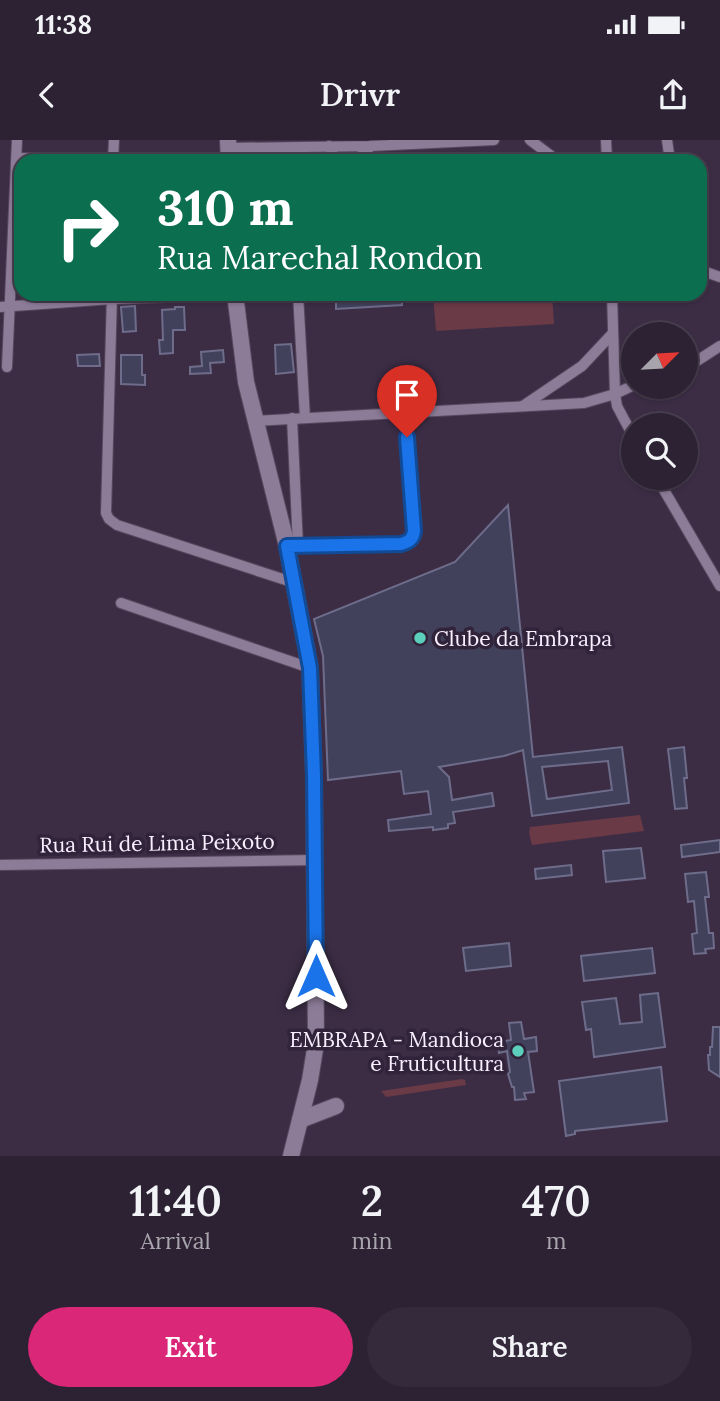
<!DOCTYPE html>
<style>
:root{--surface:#2d2234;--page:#352a3c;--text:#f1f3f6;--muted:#a7a4ac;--line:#483f4f;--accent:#db2777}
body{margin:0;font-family:Lora,serif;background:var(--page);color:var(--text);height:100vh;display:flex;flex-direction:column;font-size:26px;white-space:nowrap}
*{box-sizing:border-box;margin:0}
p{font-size:23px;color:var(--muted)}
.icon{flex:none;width:38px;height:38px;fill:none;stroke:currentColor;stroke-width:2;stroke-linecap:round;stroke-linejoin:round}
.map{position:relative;height:1016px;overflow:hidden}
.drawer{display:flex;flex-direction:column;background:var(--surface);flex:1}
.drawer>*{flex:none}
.guide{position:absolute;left:14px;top:14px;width:693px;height:147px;border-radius:21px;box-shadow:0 2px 5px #0004,0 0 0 2px var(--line);background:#0b6e4f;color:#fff;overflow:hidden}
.needle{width:46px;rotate:66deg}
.tools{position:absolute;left:621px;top:182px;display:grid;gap:14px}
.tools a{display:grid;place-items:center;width:77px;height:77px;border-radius:50%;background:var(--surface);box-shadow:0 2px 5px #0004,0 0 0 2px var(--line);font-size:35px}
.pin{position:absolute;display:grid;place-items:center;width:60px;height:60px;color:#fff;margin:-72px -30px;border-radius:50% 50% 50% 0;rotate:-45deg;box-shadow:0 0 7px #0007}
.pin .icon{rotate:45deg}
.me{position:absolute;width:77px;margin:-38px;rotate:0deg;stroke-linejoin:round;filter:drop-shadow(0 0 5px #0008)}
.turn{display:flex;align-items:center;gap:24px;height:147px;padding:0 28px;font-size:32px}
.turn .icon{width:91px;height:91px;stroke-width:2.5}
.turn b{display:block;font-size:49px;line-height:60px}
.eta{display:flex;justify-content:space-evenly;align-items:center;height:119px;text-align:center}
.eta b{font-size:42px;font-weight:600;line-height:49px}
.cta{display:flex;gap:14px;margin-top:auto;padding:14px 28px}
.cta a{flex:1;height:80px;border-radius:42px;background:var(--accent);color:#fff;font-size:28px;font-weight:600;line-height:80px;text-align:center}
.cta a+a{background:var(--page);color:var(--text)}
.status{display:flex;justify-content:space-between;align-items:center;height:49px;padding:0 35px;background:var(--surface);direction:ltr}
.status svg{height:19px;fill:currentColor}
header{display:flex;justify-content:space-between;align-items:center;height:91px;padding:0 28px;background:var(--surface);font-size:32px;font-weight:600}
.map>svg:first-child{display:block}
.green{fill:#6a3a46}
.building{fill:#42415c;stroke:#6d6c8a;stroke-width:2;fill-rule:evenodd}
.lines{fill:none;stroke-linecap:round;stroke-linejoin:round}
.minor-casing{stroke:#56495e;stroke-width:12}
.secondary-casing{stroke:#56495e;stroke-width:18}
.minor{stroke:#8d7c98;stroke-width:10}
.secondary{stroke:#8d7c98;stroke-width:16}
.route-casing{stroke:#114b97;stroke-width:18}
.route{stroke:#1a73e8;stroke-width:12}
.poi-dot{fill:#5bcebc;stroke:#31233a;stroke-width:2.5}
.labels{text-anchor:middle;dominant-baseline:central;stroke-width:7;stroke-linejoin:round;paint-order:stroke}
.poi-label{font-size:21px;fill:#f9efff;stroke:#31233a;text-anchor:start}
.street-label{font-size:21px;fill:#f9efff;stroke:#31233a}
</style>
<div class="status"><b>11:38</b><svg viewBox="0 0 49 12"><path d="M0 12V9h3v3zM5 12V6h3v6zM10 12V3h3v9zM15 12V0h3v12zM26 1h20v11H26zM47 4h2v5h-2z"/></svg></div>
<header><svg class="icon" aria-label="back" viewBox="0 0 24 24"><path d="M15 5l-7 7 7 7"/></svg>Drivr<svg class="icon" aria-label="share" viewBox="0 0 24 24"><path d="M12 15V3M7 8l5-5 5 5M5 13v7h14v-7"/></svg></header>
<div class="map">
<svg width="720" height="1016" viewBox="0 0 720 1016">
<rect width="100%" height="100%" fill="#3c2d45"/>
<g class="green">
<polygon points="433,154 552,154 554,184 436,191"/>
<polygon points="640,675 644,691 532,705 529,693 530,687"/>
<polygon points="462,939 465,940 466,945 386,957 381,951"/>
</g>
<g class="building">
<polygon points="336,154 402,154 402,165 336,169"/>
<polygon points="135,166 136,191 123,192 121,167"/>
<polygon points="175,167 184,167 185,190 173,190 173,213 160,214 159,200 163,200 162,170 175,169"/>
<polygon points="291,204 294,232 276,234 275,205"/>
<polygon points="223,210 224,222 210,223 211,233 190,234 190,227 202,226 201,212"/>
<polygon points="99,214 100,226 78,226 77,215"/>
<polygon points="121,215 142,215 142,235 145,235 145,245 121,244"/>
<path d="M508,365L533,617L622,607L629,663L532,676L523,610L504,616L439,627L449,637L452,660L492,653L494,666L453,672L455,683L448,684V688L433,690V687L389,691L388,680L431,674L428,651L404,654L401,631L328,640L323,516L314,479L455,422ZM608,621L612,650L547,659L542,627Z"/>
<polygon points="684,607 687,638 684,638 687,668 675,669 668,609"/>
<polygon points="720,700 720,712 682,717 681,705"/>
<polygon points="641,708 645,738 606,742 603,711"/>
<polygon points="571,725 572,735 536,739 535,729"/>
<polygon points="706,732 709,757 705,757 709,793 713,793 714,808 705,809 706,813 694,814 692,794 697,793 694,761 688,762 685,734"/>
<polygon points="509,803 511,826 466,831 463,808"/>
<polygon points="652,808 655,833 584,841 581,816"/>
<polygon points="658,853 665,907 594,917 591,889 586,890 582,862 616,858 620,884 642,882 640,855"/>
<polygon points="521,882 524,899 536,897 537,911 528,912 534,952 524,953 526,959 515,960 514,947 512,947 508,934 510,932 507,911 499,913 497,902 511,900 509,883"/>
<polygon points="713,887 720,887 720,937 709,930 708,915 710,915 710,907 712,907"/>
<polygon points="661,927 667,981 575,991 575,994 566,996 559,941"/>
</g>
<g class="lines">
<defs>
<g id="minor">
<polyline points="530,0 558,21"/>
<polyline points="606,0 607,21"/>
<polyline points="667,0 670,21"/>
<polyline points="329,6 336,21"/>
<polyline points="229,8 371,6 494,0"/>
<polyline points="17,18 113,19"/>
<polyline points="113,21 114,0"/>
<polyline points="355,21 371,6"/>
<polyline points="700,130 720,137"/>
<polyline points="112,154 106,373 109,379 117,385 295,443"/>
<polyline points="298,154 305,278"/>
<polyline points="612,154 615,254 617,266 634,298"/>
<polyline points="0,167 112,159 256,154"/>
<polyline points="7,227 17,0"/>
<polyline points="686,228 720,206"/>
<polyline points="523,266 582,226 613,193"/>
<polyline points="292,278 298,406"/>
<polyline points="254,281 584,263 615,254 634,245"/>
<polyline points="657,338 720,446"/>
<polyline points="287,406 401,404 413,396 405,274"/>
<polyline points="121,463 310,528"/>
<polyline points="0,725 315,720"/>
</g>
<g id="secondary">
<polyline points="228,0 229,21"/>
<polyline points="235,154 246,242 287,406 310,528 314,636 316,903 310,940 291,1016"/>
<polyline points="300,980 336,966"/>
</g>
</defs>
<use href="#minor" class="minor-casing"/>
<use href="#secondary" class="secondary-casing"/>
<use href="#minor" class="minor"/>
<use href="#secondary" class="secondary"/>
</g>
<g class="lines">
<defs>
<path id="route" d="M316,836L314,636L310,528L287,406L401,404C409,402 413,399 414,391L407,297"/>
</defs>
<use href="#route" class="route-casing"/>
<use href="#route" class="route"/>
</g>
<g class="poi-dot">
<circle cx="420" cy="498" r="7"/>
<circle cx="518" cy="911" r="7"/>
</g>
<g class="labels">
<g class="poi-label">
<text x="434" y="498">Clube da Embrapa</text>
<text x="504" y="899" text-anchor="end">EMBRAPA - Mandioca<tspan x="504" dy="24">e Fruticultura</tspan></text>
</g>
<g class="street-label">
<text transform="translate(157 703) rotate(-1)">Rua Rui de Lima Peixoto</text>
</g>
</g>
</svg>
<div class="tools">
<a><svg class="needle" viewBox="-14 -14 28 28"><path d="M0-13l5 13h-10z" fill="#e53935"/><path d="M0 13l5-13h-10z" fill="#a7a4ac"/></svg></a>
<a><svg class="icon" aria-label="search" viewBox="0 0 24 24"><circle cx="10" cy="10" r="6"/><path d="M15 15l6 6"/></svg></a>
</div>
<div class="pin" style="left:407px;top:297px;background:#d93025"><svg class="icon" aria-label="arrive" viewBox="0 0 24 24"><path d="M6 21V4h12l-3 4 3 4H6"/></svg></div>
<svg class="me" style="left:316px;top:836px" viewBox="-20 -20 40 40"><path d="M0-17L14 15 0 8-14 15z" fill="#1a73e8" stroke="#fff" stroke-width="4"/></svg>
<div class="guide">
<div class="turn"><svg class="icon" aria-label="right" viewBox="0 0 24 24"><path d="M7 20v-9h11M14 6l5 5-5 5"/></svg><div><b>310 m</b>Rua Marechal Rondon</div></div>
</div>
</div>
<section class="drawer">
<div class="eta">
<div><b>11:40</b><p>Arrival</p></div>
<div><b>2</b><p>min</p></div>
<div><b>470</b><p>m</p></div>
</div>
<div class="cta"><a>Exit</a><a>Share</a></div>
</section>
